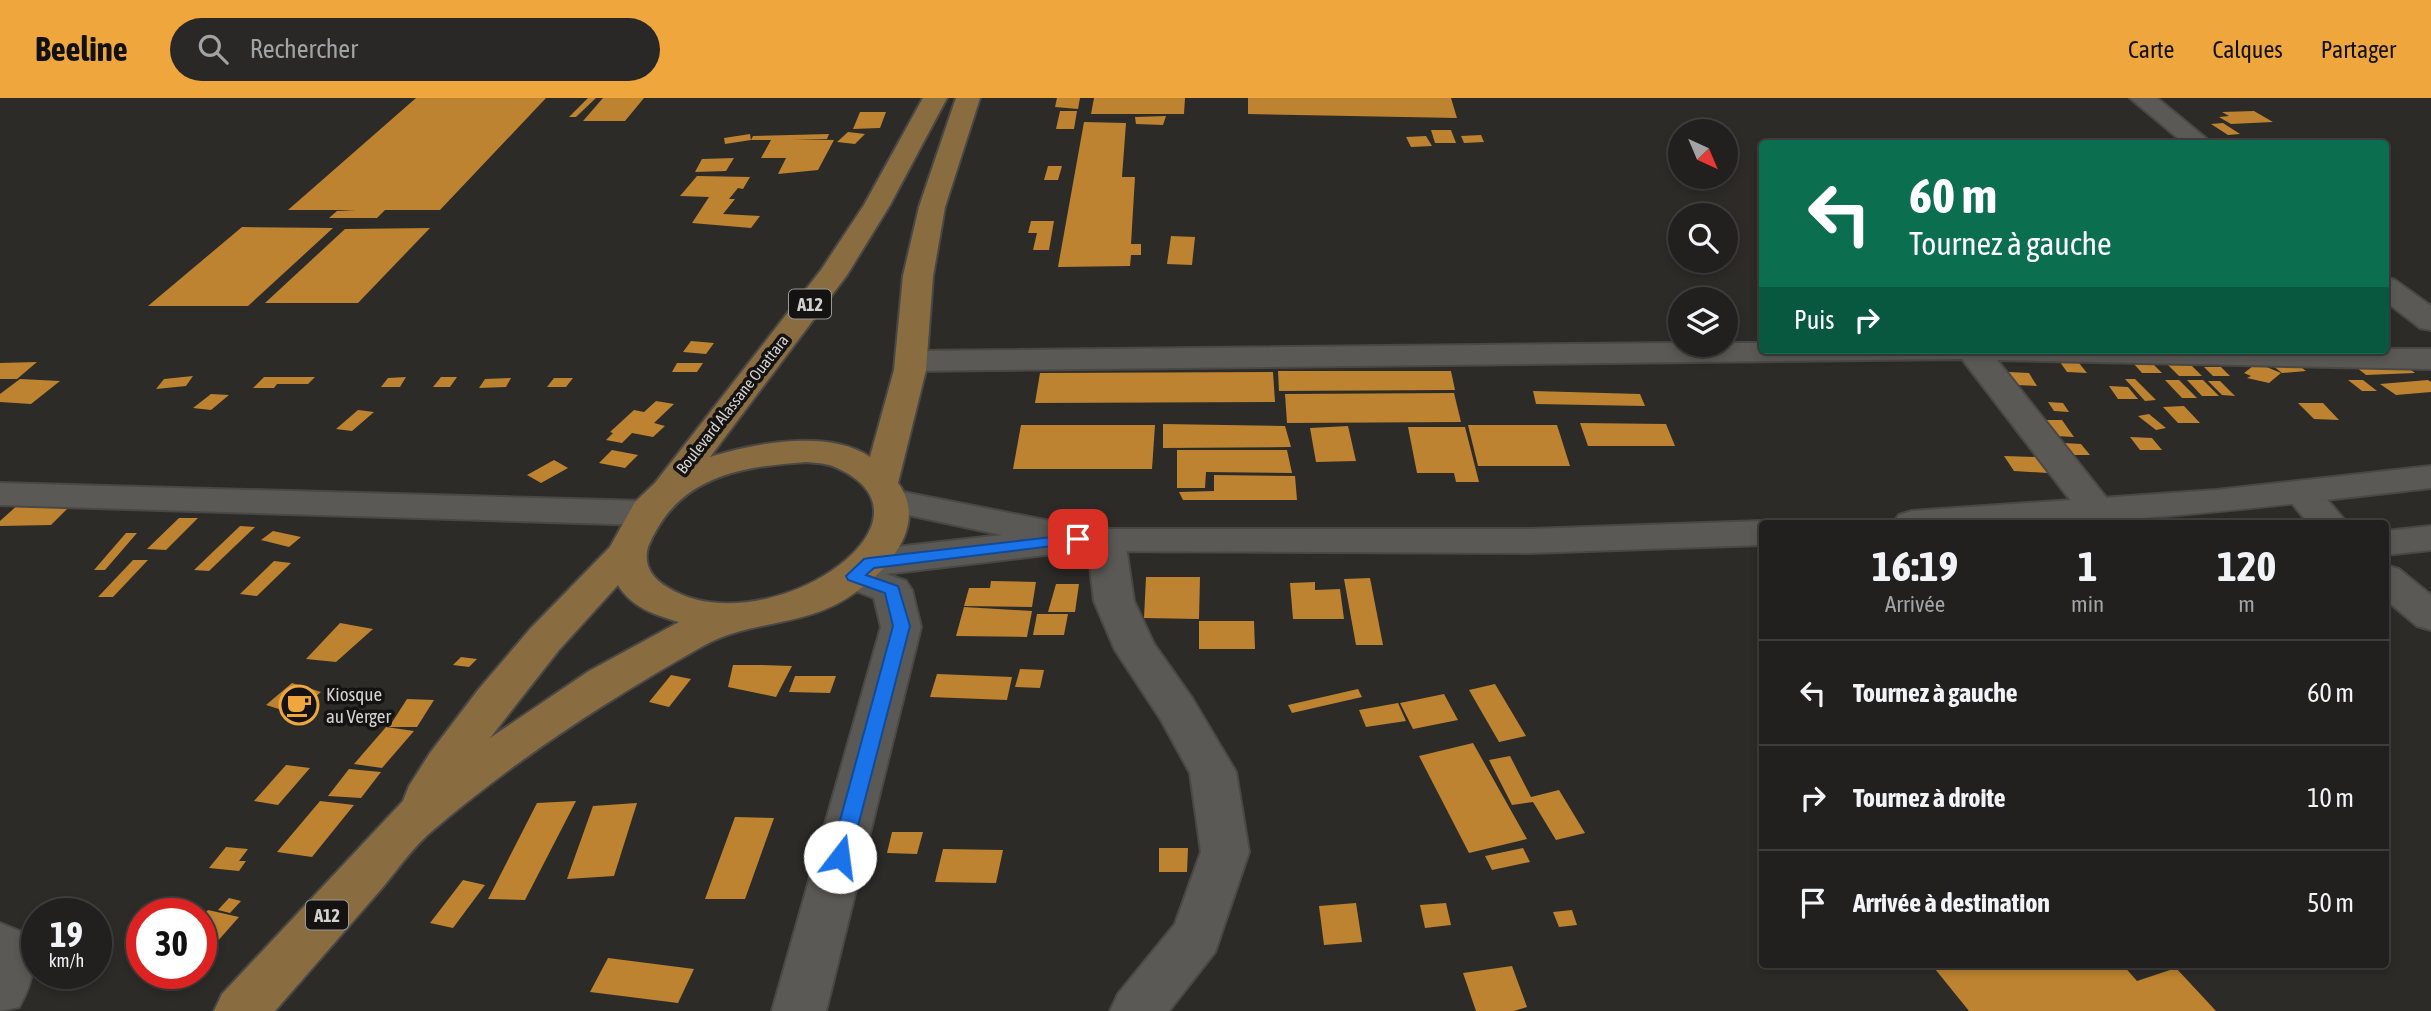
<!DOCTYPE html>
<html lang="fr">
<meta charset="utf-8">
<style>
:root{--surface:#22201e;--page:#2a2827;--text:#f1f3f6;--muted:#a2a3a4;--line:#3f3e3c;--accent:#efa73d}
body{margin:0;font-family:"Asap Condensed",sans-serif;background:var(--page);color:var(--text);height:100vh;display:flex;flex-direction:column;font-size:26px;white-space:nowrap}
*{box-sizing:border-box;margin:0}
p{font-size:23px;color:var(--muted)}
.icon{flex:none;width:38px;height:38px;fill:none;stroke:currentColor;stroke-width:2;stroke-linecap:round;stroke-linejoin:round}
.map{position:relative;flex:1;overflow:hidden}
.panel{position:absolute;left:1759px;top:422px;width:630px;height:448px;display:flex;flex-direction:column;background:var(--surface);border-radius:7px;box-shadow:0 4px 10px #0003,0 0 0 2px var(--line)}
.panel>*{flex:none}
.banner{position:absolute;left:1759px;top:42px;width:630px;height:214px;border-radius:7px;box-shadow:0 4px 10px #0003,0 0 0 2px var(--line);background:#0b6e4f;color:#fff;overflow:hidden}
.needle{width:46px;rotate:136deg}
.controls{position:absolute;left:1668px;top:21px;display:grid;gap:14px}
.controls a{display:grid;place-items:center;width:70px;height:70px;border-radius:50%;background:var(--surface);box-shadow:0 4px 10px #0003,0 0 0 2px var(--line);font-size:35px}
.speed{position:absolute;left:21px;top:800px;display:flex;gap:14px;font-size:35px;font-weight:700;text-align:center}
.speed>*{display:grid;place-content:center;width:91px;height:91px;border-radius:50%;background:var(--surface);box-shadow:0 4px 10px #0003,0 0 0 2px var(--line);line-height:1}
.speed small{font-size:18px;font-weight:400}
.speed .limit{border:10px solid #d22;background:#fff;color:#111}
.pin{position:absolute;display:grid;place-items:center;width:60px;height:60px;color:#fff;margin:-30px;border-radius:14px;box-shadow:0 4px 10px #0006}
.me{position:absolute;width:77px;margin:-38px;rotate:15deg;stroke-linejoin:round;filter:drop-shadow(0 0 5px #0008)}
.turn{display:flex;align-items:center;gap:24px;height:147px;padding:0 35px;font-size:32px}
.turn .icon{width:91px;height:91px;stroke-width:2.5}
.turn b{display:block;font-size:49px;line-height:60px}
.then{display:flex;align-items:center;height:66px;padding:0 35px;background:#0003;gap:14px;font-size:26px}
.eta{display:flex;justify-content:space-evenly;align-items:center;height:119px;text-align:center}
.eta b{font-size:42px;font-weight:700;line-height:49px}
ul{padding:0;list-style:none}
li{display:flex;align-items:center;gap:21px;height:105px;padding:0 35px;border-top:2px solid var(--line)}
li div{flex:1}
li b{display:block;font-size:26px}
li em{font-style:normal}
header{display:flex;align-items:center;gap:42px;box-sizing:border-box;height:98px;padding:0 35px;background:var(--accent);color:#111}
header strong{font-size:33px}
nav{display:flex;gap:38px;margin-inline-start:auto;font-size:24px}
.search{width:490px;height:63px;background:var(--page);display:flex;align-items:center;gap:18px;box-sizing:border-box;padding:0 24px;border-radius:38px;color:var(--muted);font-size:26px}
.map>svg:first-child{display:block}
.building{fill:#bd8330}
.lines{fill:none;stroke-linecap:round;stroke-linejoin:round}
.minor-casing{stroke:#4a4846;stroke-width:4}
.tertiary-casing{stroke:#4a4846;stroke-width:4}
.primary-casing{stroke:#4a4846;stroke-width:4}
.minor{fill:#5b5955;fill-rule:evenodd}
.tertiary{fill:#5b5955;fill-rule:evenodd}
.primary{fill:#8a6c41;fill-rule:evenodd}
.route{fill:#1a73e8;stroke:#114b97;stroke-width:2}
.labels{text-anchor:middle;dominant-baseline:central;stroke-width:7;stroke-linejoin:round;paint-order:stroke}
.far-street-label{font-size:16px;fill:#d2d1cf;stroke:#141312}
.shield{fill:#141312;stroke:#999896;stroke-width:2}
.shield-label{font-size:18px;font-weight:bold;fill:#d2d1cf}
.poi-label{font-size:19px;fill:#d2d1cf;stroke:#141312;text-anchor:start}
</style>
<header>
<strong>Beeline</strong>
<div class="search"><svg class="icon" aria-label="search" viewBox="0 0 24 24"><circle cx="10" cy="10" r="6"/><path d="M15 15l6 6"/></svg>Rechercher</div>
<nav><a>Carte</a><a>Calques</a><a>Partager</a></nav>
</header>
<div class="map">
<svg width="2431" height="913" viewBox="0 0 2431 913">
<rect width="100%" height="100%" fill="#2d2b28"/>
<g class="building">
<polygon points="416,0 546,0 440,112 385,112 377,120 329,120 337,113 356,112 288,112"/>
<polygon points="588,0 596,0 576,19 569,19"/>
<polygon points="603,0 644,0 625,23 583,23"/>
<polygon points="1057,0 1080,0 1078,11 1055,9"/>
<polygon points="1094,0 1185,0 1184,16 1091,16"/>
<polygon points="1248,0 1451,0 1457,20 1248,16"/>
<polygon points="1060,13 1077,13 1074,31 1056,31"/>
<polygon points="2254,13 2273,24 2231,26 2219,19 2229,18 2222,14"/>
<polygon points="860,14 886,14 880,30 853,31"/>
<polygon points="1166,18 1163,27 1136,26 1135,19"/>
<polygon points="1084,24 1126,25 1122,79 1135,79 1131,146 1141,146 1141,157 1131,157 1130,168 1058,169"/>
<polygon points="2223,25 2240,36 2228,37 2211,26"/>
<polygon points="1431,32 1451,32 1456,45 1435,45"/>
<polygon points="848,34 865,36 855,46 837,44"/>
<polygon points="750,36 751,42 725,46 724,40"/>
<polygon points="829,36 827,41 792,41 834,42 818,72 778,76 786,60 761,60 771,42 751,42 753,38"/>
<polygon points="1481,37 1484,44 1464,45 1461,38"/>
<polygon points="1426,38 1432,48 1411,49 1406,39"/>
<polygon points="734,60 726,73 695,74 702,61"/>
<polygon points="1048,68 1062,68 1058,82 1044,82"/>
<polygon points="697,78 750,79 743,91 738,90 729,101 735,101 723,116 760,118 751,130 692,125 709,99 680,98"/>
<polygon points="1031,123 1054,123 1049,152 1033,152 1037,135 1028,135"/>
<polygon points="242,129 333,130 248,208 148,208"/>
<polygon points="430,130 358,205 265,205 345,131"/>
<polygon points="1171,138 1195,139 1192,167 1167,166"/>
<polygon points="691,243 714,245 706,256 683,254"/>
<polygon points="2399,263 2415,275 2366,277 2351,265"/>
<polygon points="37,264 17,281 0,281 0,265"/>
<polygon points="2060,264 2079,265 2087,275 2067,274"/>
<polygon points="677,265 703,265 697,274 672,274"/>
<polygon points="2257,265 2281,275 2269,285 2247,280 2251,278 2244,275"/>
<polygon points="2134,266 2153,266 2162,275 2142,275"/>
<polygon points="2297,266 2306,273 2282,275 2272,267"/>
<polygon points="2168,267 2191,267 2202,278 2179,278"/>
<polygon points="2204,269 2221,269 2230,278 2213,278"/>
<polygon points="1278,273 1451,273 1455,292 1279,293"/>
<polygon points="1273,274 1275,304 1035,305 1040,275"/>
<polygon points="2008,274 2029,275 2037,288 2016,287"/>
<polygon points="193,278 186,288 156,291 164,281"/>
<polygon points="264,279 315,279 308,286 277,286 274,290 253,290"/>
<polygon points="406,279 400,289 381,289 388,280"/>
<polygon points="441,279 457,279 450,289 433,289"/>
<polygon points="511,280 506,289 479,290 485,281"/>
<polygon points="554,280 573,280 566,289 547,289"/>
<polygon points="20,281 60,283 31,306 0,304 0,296"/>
<polygon points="2125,281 2135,281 2156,302 2145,303"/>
<polygon points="2165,282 2179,282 2197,300 2182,300"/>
<polygon points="2187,282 2203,282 2219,298 2202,298"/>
<polygon points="2348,282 2363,282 2377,293 2362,293"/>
<polygon points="2428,282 2431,284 2431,294 2396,297 2380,286"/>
<polygon points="2208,283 2220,283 2235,298 2222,297"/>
<polygon points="2109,288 2128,289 2138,301 2118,301"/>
<polygon points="1533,293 1640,296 1645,308 1536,306"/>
<polygon points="1454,295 1461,324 1287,325 1285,296"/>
<polygon points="211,296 229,297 211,312 193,310"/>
<polygon points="656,303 674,306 654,325 665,328 653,339 632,335 622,345 606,342 613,335 610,334 634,312 644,314"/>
<polygon points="2048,304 2063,305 2069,314 2054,313"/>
<polygon points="2298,305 2323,305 2339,322 2314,321"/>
<polygon points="2184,308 2200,325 2178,325 2163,309"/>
<polygon points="358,312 374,314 352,333 336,331"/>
<polygon points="2149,316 2166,330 2156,332 2138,318"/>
<polygon points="2045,322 2062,322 2074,339 2056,338"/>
<polygon points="1580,325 1666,326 1675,348 1588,348"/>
<polygon points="1163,326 1285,328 1291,349 1163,350"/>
<polygon points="1021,327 1155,327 1152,371 1013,371"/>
<polygon points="1468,327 1557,327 1570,368 1478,368"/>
<polygon points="1348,328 1356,363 1316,364 1310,330"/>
<polygon points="1408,329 1465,329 1479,384 1456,384 1454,375 1417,375"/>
<polygon points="2130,339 2152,340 2162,352 2140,352"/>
<polygon points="2063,345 2081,346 2090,357 2072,357"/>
<polygon points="612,352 638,357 625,370 599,365"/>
<polygon points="1177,352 1287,352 1292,375 1206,374 1205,390 1177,390"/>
<polygon points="2004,358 2038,359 2048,375 2014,373"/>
<polygon points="554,362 568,370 541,385 527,377"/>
<polygon points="1214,377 1295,378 1297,402 1183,402 1179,394 1214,393"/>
<polygon points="74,404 51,427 0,428 0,423 20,405"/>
<polygon points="179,420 198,420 166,452 147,451"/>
<polygon points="240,428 255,429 209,473 194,472"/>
<polygon points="273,433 301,439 289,449 261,442"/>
<polygon points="126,435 137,435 105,472 94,472"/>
<polygon points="133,462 148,462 113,499 98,499"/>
<polygon points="274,463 291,465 257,498 240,496"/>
<polygon points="1146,479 1200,479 1199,521 1144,520"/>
<polygon points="1370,480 1383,547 1356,547 1344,481"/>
<polygon points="991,483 1036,484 1032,509 964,508 969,490 990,490"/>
<polygon points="1315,484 1315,492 1340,491 1344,521 1293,521 1290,485"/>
<polygon points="1056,486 1079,486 1075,514 1048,514"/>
<polygon points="964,509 1032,513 1027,539 956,538"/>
<polygon points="1037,516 1068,516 1064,537 1033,537"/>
<polygon points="1199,523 1254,523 1255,551 1199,551"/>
<polygon points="340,525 373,531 336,564 306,561"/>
<polygon points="461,559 477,561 469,569 453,567"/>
<polygon points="733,567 762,567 792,568 776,599 728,589"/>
<polygon points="1020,571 1044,572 1040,590 1015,589"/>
<polygon points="937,576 1012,579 1007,602 930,599"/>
<polygon points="671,577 691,581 669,609 649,604"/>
<polygon points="795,578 836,578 830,595 789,594"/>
<polygon points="292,585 321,594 295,616 266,607"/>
<polygon points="1495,586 1526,638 1499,644 1469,592"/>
<polygon points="1358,591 1362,599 1292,615 1288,607"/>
<polygon points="1444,596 1458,622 1413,631 1400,605"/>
<polygon points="407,601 434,602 417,629 389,629"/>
<polygon points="1398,605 1406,623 1366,629 1359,612"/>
<polygon points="386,629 414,633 382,670 354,666"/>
<polygon points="1473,645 1527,741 1469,755 1419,658"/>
<polygon points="1510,658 1531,699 1559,692 1585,735 1556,742 1533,704 1512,707 1489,662"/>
<polygon points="286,667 310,670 278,707 254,703"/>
<polygon points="349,671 381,674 361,700 328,698"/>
<polygon points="320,703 354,707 312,759 277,754"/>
<polygon points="576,703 525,802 488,801 537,705"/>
<polygon points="637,705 614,778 567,781 593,708"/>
<polygon points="735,719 774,720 745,801 705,801"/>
<polygon points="892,734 923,734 917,756 887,755"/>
<polygon points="226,749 248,751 239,763 246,763 239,773 209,770"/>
<polygon points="1159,750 1188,750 1187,774 1159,774"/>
<polygon points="1523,750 1530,764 1492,772 1485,758"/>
<polygon points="943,751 1003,752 996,785 935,784"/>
<polygon points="463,782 485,787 453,830 430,825"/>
<polygon points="229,800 241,803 230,815 218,812"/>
<polygon points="1356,805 1362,844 1324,847 1319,808"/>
<polygon points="1446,805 1451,827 1425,830 1420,807"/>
<polygon points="208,812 239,819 216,845 201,842 201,819"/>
<polygon points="1572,812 1577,827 1559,829 1553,814"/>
<polygon points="608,860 694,871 678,905 590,894"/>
<polygon points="1931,866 2122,866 2137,883 2176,870 2216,913 1969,913"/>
<polygon points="1512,868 1527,909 1514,913 1476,913 1463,875"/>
<polygon points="152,875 195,875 187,884 148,879"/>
</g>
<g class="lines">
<defs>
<g id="minor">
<polygon points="2130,0 2157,0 2213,46 2185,46"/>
<polygon points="2385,179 2395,182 2431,208 2431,232 2420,230 2385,203"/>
<polygon points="1680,245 1762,245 1762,252 2431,251 2431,271 1997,262 2116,412 2110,420 2097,424 2084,420 1962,261 911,273 900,270 895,263 900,256 911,253"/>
<polygon points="2301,383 2314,386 2347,425 2308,425 2283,394 2288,386"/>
<polygon points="0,385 645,403 658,407 664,415 658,423 645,427 0,407"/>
<polygon points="2431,428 2431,452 2385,457 2385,433"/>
<polygon points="1106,430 1119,433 1125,442 1134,503 1154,546 1192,600 1236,674 1249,754 1215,854 1169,913 1110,913 1118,896 1175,826 1201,754 1190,675 1161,622 1115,552 1094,503 1087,442 1093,433"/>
<polygon points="854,465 906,483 912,492 921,529 826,913 772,913 881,529 874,500 840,487 834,478 840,469"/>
<polygon points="2385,467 2399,471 2431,497 2431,532 2417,528 2385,501"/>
<path d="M0,825L22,834C37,864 35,880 19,909L0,913Z"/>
</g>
<g id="tertiary">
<path d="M2431,368V390C2253,410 2073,434 1893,425L1899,417L1912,413L2216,392Z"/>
<polygon points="893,392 1045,422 1058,425 1062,431 1530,431 1762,423 1771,425 1762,425 1762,447 1530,455 1078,453 869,478 855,474 850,465 855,456 869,452 1002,437 880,411 875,403 880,395"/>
</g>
<path id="primary" d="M923,0H947L890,107L847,177L710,359C754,345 829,331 870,359L894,272L903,178L919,109L956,0H980L945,109L933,178L926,272L898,385C928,425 890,470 856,494C806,531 752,520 703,548C607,602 515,662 432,733C413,749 398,771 383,789C347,830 311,872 275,913H214L222,896L403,703L409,688L430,655L478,592L530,531L610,449L635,404L655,385L821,172L864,107ZM806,364C816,365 828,365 837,370C955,424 762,550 667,489C652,480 643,467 648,449C677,379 737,369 806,364ZM618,487C631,509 655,517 679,524L589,573L490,640L559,552Z"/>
</defs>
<use href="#minor" class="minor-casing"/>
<use href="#tertiary" class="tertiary-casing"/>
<use href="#primary" class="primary-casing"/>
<use href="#minor" class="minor"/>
<use href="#tertiary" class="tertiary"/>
<use href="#primary" class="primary"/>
</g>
<polygon class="route" points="1078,436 1084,437 1086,441 1084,444 874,470 866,477 898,488 910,528 850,759 847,765 840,767 833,765 830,759 893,528 885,495 848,482 846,478 864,461 869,460"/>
<defs>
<symbol id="cafe-ring" viewBox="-11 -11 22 22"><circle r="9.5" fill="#141312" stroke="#efa73d" stroke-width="1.5"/><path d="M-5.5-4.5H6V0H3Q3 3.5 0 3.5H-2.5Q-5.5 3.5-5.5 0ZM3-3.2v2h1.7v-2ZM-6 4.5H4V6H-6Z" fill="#efa73d"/></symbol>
</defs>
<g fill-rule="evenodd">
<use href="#cafe-ring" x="277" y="585" width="44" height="44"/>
</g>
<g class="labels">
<g class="far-street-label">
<text transform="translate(732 306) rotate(-52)">Boulevard Alassane Ouattara</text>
</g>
<g class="shield">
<rect x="789" y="191.5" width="42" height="29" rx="5"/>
<rect x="306" y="802.5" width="42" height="29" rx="5"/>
</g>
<g class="shield-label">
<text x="810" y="206">A12</text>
<text x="327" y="817">A12</text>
</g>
<g class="poi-label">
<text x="326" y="596">Kiosque<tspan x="326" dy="22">au Verger</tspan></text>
</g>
</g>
</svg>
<div class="controls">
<a><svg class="needle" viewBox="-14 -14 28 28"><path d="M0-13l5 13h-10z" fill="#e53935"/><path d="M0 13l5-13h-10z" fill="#a2a3a4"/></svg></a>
<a><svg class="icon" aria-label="search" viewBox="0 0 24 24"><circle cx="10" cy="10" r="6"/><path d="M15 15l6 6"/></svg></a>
<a><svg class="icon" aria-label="layers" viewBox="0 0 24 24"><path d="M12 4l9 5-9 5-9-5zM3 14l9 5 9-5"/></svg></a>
</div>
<div class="speed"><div>19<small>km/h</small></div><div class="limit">30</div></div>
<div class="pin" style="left:1078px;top:441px;background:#d93025"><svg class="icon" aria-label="arrive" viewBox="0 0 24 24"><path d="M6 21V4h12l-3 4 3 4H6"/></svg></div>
<svg class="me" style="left:840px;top:759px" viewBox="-20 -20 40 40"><circle r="19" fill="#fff"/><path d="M0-13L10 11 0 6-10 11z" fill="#1a73e8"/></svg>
<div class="banner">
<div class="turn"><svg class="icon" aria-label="left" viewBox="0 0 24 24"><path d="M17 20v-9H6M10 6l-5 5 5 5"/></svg><div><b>60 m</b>Tournez à gauche</div></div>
<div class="then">Puis<svg class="icon" aria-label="right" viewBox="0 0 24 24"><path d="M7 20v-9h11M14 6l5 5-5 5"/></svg></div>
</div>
<section class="panel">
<div class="eta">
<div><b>16:19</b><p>Arrivée</p></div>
<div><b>1</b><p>min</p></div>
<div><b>120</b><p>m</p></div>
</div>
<ul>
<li><svg class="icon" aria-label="left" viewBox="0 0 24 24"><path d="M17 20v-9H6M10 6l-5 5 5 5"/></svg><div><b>Tournez à gauche</b></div><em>60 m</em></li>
<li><svg class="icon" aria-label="right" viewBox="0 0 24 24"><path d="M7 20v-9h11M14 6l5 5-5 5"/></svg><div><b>Tournez à droite</b></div><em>10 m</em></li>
<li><svg class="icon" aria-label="arrive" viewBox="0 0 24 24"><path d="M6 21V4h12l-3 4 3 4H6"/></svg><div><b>Arrivée à destination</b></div><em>50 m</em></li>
</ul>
</section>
</div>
